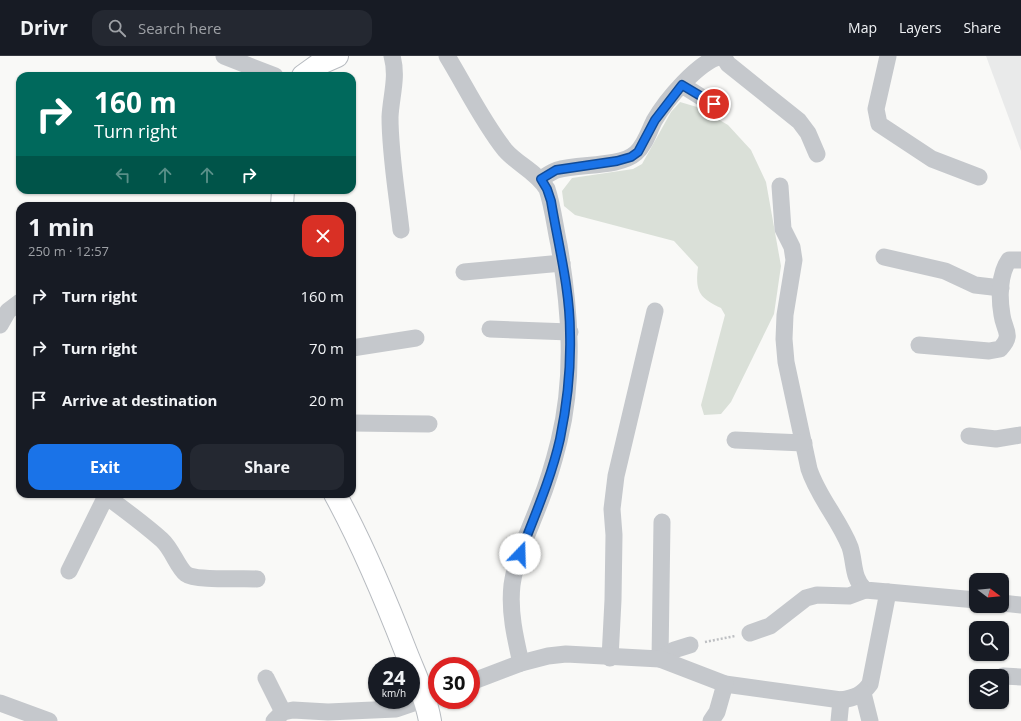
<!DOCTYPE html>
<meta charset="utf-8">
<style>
:root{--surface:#171b24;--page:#242831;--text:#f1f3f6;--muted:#9ea1a6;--line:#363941;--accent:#1a73e8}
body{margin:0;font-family:"Open Sans",sans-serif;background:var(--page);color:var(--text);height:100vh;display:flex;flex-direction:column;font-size:15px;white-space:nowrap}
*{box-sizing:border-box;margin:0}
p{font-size:13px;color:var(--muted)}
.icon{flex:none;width:22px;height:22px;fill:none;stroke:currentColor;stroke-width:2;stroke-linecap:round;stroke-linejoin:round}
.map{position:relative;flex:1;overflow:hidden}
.drawer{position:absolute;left:16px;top:146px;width:340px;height:296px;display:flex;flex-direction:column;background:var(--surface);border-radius:12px;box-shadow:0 1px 3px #0004}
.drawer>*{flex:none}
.guide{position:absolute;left:16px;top:16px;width:340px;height:122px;border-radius:12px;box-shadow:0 1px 3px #0004;background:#00695c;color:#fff;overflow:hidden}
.needle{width:26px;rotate:106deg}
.buttons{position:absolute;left:969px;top:517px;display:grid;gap:8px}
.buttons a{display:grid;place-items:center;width:40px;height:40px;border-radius:8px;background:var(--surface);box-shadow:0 1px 3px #0004;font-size:20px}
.speed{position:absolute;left:368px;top:601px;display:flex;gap:8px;font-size:20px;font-weight:700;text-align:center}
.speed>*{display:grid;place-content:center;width:52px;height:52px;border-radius:50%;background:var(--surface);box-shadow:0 1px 3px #0004;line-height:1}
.speed small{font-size:10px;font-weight:400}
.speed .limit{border:6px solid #d22;background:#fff;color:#111}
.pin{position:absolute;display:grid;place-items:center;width:34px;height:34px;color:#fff;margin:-17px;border:2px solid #fff;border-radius:50%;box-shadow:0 1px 4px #0007}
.me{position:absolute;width:44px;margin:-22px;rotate:21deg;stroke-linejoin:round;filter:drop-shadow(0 0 3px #0008)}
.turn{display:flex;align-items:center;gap:14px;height:84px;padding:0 12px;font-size:18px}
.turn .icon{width:52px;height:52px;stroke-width:2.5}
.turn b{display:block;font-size:28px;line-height:34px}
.lanes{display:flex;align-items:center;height:38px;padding:0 12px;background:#0003;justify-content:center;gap:20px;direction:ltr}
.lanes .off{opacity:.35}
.round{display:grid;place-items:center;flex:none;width:42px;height:42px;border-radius:12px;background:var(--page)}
.overview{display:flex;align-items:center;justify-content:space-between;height:68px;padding:0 12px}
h1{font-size:24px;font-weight:700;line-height:30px}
.action{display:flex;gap:8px;margin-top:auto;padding:8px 12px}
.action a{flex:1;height:46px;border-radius:12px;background:var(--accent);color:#fff;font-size:16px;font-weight:700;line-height:46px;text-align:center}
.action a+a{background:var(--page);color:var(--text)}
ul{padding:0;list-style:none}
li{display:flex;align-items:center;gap:12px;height:52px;padding:0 12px}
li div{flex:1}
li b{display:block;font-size:15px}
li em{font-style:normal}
header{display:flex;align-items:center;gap:24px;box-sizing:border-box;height:56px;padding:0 20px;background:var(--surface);border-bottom:1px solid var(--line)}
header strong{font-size:19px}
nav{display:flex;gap:22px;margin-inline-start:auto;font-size:14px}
.search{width:280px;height:36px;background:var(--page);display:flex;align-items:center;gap:10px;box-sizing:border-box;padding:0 14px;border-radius:12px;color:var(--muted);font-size:15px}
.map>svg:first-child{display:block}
.built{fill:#e9eaea}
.green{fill:#dae0d8}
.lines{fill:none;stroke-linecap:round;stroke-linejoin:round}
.secondary-casing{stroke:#b7bbc0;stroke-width:24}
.path{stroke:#bdbfc2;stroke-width:2.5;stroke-dasharray:2 2;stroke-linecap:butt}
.street{stroke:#c5c8cc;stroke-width:17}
.secondary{stroke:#fff;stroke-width:22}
.route-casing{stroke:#114b97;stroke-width:10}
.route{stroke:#1a73e8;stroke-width:7}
</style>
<header>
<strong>Drivr</strong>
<div class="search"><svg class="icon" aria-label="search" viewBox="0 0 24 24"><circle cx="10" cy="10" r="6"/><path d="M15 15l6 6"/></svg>Search here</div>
<nav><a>Map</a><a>Layers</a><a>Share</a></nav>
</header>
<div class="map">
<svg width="1021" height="665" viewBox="0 0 1021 665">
<rect width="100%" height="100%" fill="#f9f9f7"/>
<polygon class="built" points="986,0 1021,0 1021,95"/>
<path class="green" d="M680,46L697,51L728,69L751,94L766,126L781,210L774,258L731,346L721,358L704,359L701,349L725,259L721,252C699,242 695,235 698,211L674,185L575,159L564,150L562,135L572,122L633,113L642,108L671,56Z"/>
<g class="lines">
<defs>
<g id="secondary">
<polyline points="303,20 321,7 337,0"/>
<polyline points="282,150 283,134"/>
<path d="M335,438C363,489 385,542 406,596C415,619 426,641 430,665"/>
</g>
</defs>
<use href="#secondary" class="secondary-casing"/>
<polyline class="path" points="705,586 735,580"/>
<g class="street">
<polyline points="224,0 275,20"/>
<path d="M392,0C398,21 391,40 390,61C390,98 397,137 401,174"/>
<path d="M447,0C466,31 482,65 505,94C518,109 536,115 547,133C553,151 555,171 559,189C570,254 575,320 559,385C554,405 548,426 540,446C530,473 516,500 512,529C509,555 515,581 521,607"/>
<polyline points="723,0 728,8 799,65 808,77 817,98"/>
<polyline points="888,0 876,53 879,68 932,103 979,121"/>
<polyline points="682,29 714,49"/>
<path d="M541,123C546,120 551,116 557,114C579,107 619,112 636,97C645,89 649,75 654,65C666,44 698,6 721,0"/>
<path d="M780,130L783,173L792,191L794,204L785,259L784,283L786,306L809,413C818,441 839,463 850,491C855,506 852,522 865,534L888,536"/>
<polyline points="884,201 945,215 975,229 1001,232"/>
<polyline points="464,216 562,207"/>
<polyline points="0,269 8,255 20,246"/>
<polyline points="490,273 570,276"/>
<path d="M919,289L989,295L1000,293C1014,278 1004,275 1002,259C999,242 999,218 1009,204H1021"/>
<polyline points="352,292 416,282"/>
<polyline points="352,367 429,368"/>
<polyline points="969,380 996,383 1021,379"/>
<polyline points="735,384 804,387"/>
<path d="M106,440C125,454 144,468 162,484C172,493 178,512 186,518C195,525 243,522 257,523"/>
<polyline points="69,515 107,438"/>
<polyline points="1002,547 1021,549"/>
<polyline points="750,577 770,570 806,542 817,539 849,540 865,534"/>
<polyline points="610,602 613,544 614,479 612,453 616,420 655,255"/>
<polyline points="660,603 662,466"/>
<polyline points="660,603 674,594 690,589"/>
<polyline points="1003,620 1021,621"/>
<polyline points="266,622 283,656"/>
<path d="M471,626L521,607L548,600L566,598L660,603L725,628L841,644C855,642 862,639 870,628L888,536L976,544"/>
<polyline points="863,637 870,665"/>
<polyline points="0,647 49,665"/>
<polyline points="274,665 283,656 293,654 328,656 396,653 437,639"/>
<polyline points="711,665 717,656 725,628"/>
<polyline points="839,665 841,644"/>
</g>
<use href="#secondary" class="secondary"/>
</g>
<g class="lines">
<defs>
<path id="route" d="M520,498C534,461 551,423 560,383C567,349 571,313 570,277C570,233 558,188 551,145L547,133L541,123L556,114L617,105L631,101L638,96L655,64L682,29L714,48"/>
</defs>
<use href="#route" class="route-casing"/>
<use href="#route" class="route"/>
</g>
</svg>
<div class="buttons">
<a><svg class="needle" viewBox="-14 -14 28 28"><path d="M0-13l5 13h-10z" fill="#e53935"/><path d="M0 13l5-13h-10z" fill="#9ea1a6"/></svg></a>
<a><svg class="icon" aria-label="search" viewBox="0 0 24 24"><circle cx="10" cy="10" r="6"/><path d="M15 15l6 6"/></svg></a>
<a><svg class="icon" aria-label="layers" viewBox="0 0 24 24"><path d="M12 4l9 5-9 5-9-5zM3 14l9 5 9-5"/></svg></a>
</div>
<div class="speed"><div>24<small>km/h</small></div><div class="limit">30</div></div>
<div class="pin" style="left:714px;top:48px;background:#d93025"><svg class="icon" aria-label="arrive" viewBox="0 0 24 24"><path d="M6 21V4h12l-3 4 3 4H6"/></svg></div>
<svg class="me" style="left:520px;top:498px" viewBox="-20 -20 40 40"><circle r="19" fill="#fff"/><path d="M0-13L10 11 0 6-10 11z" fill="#1a73e8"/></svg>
<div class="guide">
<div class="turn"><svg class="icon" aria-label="right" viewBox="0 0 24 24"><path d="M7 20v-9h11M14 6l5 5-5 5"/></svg><div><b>160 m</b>Turn right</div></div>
<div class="lanes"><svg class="icon off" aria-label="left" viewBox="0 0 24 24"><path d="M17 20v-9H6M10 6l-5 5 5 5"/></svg><svg class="icon off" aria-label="ahead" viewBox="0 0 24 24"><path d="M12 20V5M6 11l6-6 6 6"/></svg><svg class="icon off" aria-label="ahead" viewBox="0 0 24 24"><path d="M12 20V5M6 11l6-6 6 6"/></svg><svg class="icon" aria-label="right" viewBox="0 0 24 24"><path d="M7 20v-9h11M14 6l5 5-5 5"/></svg></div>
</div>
<section class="drawer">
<div class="overview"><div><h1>1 min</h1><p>250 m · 12:57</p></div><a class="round" style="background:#d93025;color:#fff"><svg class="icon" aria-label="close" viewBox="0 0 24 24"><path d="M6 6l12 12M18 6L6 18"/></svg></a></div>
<ul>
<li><svg class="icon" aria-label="right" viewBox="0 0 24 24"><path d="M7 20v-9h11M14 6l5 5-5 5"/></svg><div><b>Turn right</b></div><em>160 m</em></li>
<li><svg class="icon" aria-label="right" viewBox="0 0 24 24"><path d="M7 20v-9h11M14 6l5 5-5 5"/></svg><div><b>Turn right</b></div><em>70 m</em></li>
<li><svg class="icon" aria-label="arrive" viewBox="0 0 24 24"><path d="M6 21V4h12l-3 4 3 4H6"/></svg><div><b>Arrive at destination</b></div><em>20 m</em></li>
</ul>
<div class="action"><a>Exit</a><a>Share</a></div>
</section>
</div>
